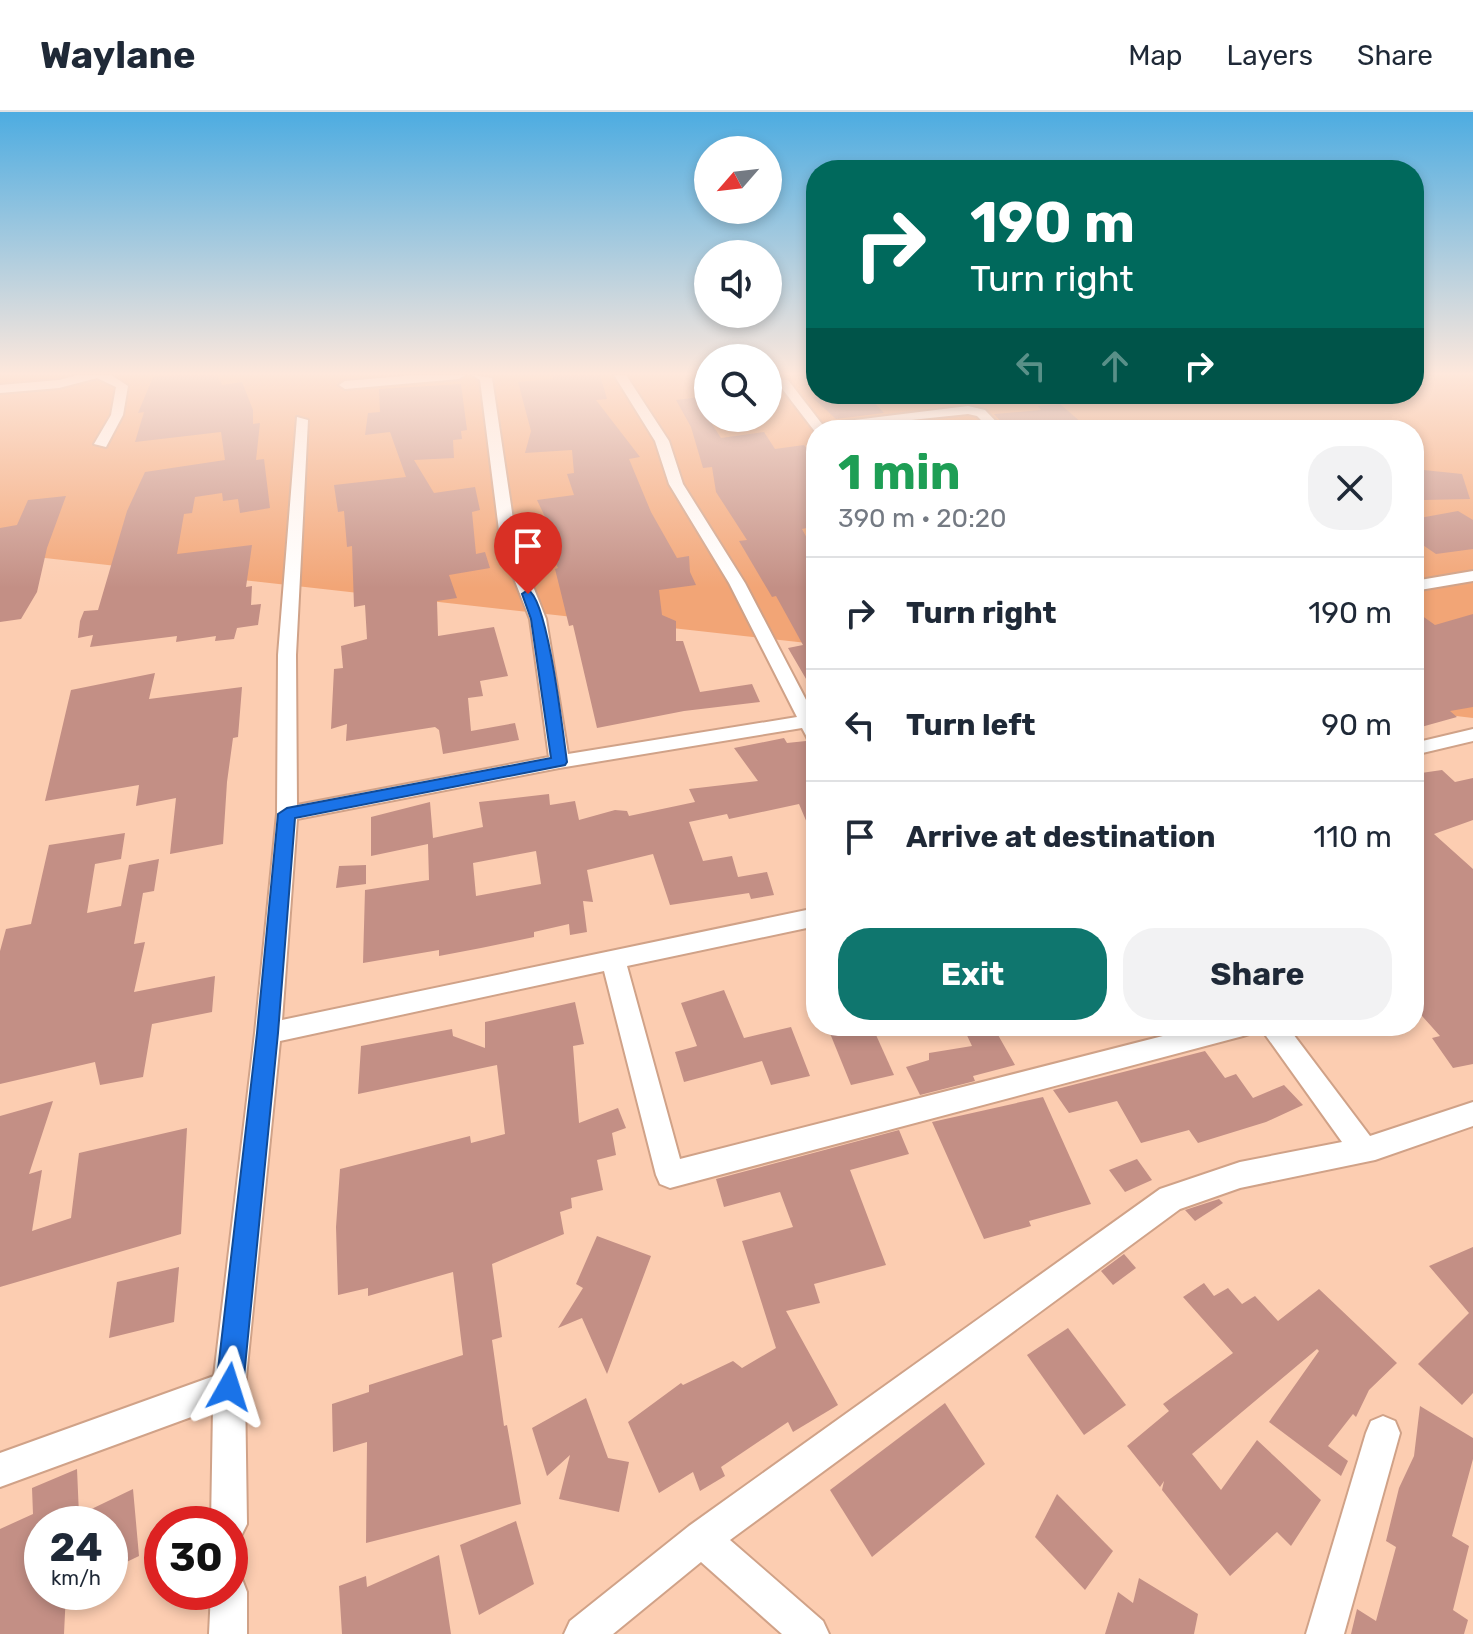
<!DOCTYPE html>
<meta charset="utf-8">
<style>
:root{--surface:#fff;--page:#f2f2f3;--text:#1f2937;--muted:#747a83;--line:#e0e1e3;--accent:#0f766e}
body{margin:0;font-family:Rubik,sans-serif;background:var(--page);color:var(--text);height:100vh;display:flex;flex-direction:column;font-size:30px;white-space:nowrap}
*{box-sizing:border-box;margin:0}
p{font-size:26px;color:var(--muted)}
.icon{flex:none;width:44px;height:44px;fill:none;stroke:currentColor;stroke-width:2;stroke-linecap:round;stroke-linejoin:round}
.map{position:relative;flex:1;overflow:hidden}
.drawer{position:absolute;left:806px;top:308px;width:618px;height:616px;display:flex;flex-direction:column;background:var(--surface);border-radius:32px;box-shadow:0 4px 12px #0003}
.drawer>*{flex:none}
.banner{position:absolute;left:806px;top:48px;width:618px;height:244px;border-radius:32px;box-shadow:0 4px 12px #0003;background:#00695c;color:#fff;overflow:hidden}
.needle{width:52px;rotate:242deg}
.fabs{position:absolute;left:694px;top:24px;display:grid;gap:16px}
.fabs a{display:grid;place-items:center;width:88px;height:88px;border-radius:50%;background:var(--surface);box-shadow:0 4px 12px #0003;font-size:40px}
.speed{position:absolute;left:24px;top:1394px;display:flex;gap:16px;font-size:40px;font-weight:700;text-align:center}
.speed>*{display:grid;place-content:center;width:104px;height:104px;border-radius:50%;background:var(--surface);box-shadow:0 4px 12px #0003;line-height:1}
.speed small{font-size:20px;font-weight:400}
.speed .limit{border:12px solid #d22;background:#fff;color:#111}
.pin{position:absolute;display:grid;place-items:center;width:68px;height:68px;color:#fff;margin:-82px -34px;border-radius:50% 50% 50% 0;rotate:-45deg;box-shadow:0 0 8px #0007}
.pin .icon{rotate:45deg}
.me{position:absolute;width:88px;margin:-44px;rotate:6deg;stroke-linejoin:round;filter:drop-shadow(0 0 6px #0008)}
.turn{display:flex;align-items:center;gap:28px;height:168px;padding:0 32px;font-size:36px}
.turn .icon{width:104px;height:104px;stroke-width:2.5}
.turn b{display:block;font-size:56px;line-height:68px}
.lanes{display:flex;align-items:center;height:76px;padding:0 32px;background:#0003;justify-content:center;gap:40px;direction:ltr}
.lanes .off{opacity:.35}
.round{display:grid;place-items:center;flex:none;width:84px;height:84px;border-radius:32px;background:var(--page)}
.summary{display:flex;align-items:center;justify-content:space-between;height:136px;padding:0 32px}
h1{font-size:48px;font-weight:700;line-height:60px;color:#1e9e55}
.cta{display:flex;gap:16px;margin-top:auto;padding:16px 32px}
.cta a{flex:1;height:92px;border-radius:32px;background:var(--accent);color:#fff;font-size:32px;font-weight:700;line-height:92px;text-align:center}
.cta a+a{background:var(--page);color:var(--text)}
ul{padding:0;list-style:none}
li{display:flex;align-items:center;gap:24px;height:112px;padding:0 32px;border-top:2px solid var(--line)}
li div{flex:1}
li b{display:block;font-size:30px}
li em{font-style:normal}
header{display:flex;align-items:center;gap:48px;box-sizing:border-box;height:112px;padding:0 40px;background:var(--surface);border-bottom:2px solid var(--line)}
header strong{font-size:38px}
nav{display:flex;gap:44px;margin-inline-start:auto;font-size:28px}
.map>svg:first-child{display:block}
.green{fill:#f2a576}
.building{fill:#c38f85;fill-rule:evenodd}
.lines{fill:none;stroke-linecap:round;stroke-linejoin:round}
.minor-casing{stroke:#d0a288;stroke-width:4}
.minor{fill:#fff;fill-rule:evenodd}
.route{fill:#1a73e8;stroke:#114b97;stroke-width:2}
</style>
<header>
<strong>Waylane</strong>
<nav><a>Map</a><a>Layers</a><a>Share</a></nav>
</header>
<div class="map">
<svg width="1473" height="1522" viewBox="0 0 1473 1522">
<rect width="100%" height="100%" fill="#fccdb1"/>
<polygon class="green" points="0,263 708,263 708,306 768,306 768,263 816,263 816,282 1414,282 1414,263 1473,263 1473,606 1414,599 1414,318 816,318 816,532 0,441"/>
<g class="building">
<polygon points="178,263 218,263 222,273 242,270 253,298 253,312 260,311 256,348 264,347 270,396 240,401 238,387 223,389 222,381 195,385 192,401 184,402 177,442 252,433 246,475 252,474 251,493 261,492 258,513 237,516 234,527 215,529 216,524 176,530 177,524 90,535 93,523 78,526 80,509 84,499 98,498 127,399 145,360 225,348 221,320 135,330 144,300 138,301 153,265"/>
<polygon points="552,263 600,263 607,287 596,288 640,345 629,347 651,400 677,446 689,444 690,460 696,473 659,478 662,503 676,509 676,529 683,529 700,580 752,572 760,590 684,599 597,616 573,513 569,514 560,477 555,457 558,456 547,434 558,432 537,388 574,383 567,362 574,361 572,338 525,341 531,319 518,270 553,267"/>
<polygon points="461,272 467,318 461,319 462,327 453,328 454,346 414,348 434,381 475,375 480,398 472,400 476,442 485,440 490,456 449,463 457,486 437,489 438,524 494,515 508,564 480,569 483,584 468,586 471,619 515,611 519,628 443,642 439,618 435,615 346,629 347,612 331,617 334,557 343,556 341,534 367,527 365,493 354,495 352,434 347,435 344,399 338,400 334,373 406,365 390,320 365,323 368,301 380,300 379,277"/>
<polygon points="834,282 866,282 884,301 836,307 812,285"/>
<polygon points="708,284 708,306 721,326 764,320 775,337 804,333 816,348 816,414 802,417 816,443 816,584 788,536 803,533 776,484 772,485 739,429 747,428 716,380 712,355 703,356 691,315 676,288"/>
<polygon points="1060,292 1090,318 1009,318 994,302 1041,298 1038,294"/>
<polygon points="1414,357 1462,362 1470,387 1424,388 1414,381"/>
<polygon points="66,384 47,436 37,480 21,507 0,510 0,416 17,413 28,388"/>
<polygon points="1458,399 1473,408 1473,437 1436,442 1414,427 1414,407"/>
<polygon points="1414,498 1435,513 1473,502 1473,595 1450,599 1457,605 1414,617"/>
<polygon points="155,561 149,587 242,575 238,625 233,626 227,670 223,732 170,742 176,686 136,694 139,673 45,689 71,578"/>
<path d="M784,626L787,631L806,629L816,634V732L799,692L729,707L727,702L689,710L703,749L732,744L738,765L767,760L774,783L751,787L749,781L670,793L653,742L587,758L593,790L583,789L587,820L570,823L569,812L534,820V825L481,836L439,844V838L363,851L365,778L429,768L428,732L371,744V705L430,690L433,726L483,715L479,690L549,682L550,693L575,689L579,708L615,698L627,699L629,704L695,690L689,677L758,669L734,636ZM536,739L541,772L476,784L473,751Z"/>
<polygon points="1442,658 1455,670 1473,666 1473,708 1434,722 1473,757 1473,952 1453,956 1432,926 1440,924 1414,895 1414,662"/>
<polygon points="125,721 121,747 95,752 87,801 121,794 129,753 159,747 154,779 143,781 134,832 145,830 134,880 215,864 212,900 152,912 143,965 100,973 95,950 0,972 0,839 6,817 31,812 49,733"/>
<polygon points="366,753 366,772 336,776 339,754"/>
<polygon points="724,878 744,926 791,915 810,964 771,973 762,949 684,970 675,940 697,934 681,891"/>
<polygon points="575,890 584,932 573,934 579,1011 618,996 626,1016 612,1021 616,1043 597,1048 603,1078 571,1086 572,1096 560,1100 564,1122 492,1152 502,1225 492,1228 504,1314 507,1313 521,1392 366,1431 367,1330 333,1340 332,1292 369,1280 369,1273 463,1243 453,1160 368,1184 368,1176 338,1183 336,1115 340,1057 470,1024 471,1031 505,1022 497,953 358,982 361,934 452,917 453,924 485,936 485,910"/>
<polygon points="827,914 872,914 894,963 851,973"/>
<polygon points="977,914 993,914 1015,953 973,964 975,969 920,983 906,955 929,948 929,941 972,934 964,917"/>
<polygon points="1205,939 1225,966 1236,962 1253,986 1284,973 1303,993 1266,1010 1198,1031 1189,1018 1141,1031 1117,989 1069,1001 1053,978"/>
<polygon points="1043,985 1091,1092 1029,1109 1031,1114 984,1127 932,1010"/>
<polygon points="53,989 29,1062 42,1058 32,1119 71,1106 79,1041 187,1016 181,1122 0,1175 0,1004"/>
<polygon points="899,1018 909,1042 850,1058 886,1153 814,1172 820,1191 786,1199 838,1293 793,1320 788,1310 721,1355 725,1364 700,1379 693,1360 659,1381 628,1310 681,1271 683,1273 733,1249 742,1256 776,1236 742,1129 793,1115 780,1080 724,1095 716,1067"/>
<polygon points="1137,1047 1152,1068 1125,1080 1109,1058"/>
<polygon points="1219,1087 1223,1091 1195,1109 1185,1098"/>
<polygon points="597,1124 651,1144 607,1262 582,1206 558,1216 583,1176 576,1172"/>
<polygon points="1473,1135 1473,1281 1462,1293 1418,1252 1469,1201 1429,1154"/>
<polygon points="1124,1142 1136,1156 1113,1173 1101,1159"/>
<polygon points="179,1155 174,1210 109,1226 117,1170"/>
<polygon points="1204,1171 1214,1184 1228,1176 1242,1192 1255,1184 1278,1209 1319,1177 1397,1251 1369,1278 1356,1305 1353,1302 1328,1334 1348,1349 1341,1364 1269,1310 1319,1239 1317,1237 1192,1342 1221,1378 1257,1328 1321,1388 1291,1434 1277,1420 1230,1464 1162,1378 1164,1369 1160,1375 1127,1334 1169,1299 1163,1292 1233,1241 1183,1185"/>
<polygon points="1068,1216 1126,1293 1084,1323 1027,1243"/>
<polygon points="586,1286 608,1346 629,1350 619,1400 559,1387 570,1343 547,1364 532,1316"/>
<polygon points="945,1291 985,1352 872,1445 830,1378"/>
<polygon points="1420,1294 1473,1326 1473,1347 1452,1424 1469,1434 1453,1498 1468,1508 1464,1522 1351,1522 1357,1497 1376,1509 1396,1435 1386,1429 1399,1376 1414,1344"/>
<polygon points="77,1357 79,1403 133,1377 139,1444 110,1458 110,1412 42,1412 42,1480 66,1480 64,1522 0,1522 0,1417 33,1402 32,1376"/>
<polygon points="1057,1382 1113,1439 1085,1478 1035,1425"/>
<polygon points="516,1409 534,1472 479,1503 460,1433"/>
<polygon points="439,1443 451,1522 342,1522 339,1474 366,1464 367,1475"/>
<polygon points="1139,1466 1198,1502 1194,1522 1105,1522 1118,1480 1133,1491"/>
</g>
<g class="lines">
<defs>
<g id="minor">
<polygon points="78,263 111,263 128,274 123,303 106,335 94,332 111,303 116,275 97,266 59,276 0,281 0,273 59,268"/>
<polygon points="415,263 465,263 459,267 345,277 339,273 345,269"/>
<polygon points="472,263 492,266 517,434 546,507 568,642 797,605 729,471 669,372 655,329 614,263 626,263 669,329 683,372 745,471 816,607 816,631 809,629 802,616 559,656 297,707 282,908 816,796 816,814 627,854 680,1047 1202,914 1256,914 1252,921 1243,924 670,1076 660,1072 656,1063 604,859 280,929 245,1275 247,1412 241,1424 230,1429 230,1412 211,1412 213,1297 0,1375 0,1341 214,1264 255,921 277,702 278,543 297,305 308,308 296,543 297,693 549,645 530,507 501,434 480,268"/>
<polygon points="780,268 788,268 822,312 968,294 985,298 1004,318 991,318 977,304 968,302 816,318 816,321 780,274"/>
<polygon points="1473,459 1473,469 1414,479 1414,469"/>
<polygon points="1473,617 1473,629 1414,643 1414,631"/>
<polygon points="1259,914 1287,914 1370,1024 1473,990 1473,1014 1375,1048 1240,1076 1180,1097 730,1428 823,1509 829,1522 782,1522 701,1450 613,1522 564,1522 570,1509 689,1414 1160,1077 1240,1050 1342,1030"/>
<polygon points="1383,1304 1395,1309 1400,1321 1344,1522 1306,1522 1366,1321 1371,1309"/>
<polygon points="230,1462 242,1467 247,1480 247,1522 209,1522 211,1480 230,1480"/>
</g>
</defs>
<use href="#minor" class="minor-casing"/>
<use href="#minor" class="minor"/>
</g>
<linearGradient id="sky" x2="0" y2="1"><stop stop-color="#4dace1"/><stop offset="0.55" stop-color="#fee8dc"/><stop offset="1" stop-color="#fee8dc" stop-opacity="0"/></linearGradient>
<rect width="1473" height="476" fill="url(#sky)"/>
<path class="route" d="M528,478C548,487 563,622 567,650L565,653L295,706L278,921L243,1275L239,1285L229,1289L220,1285L216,1275L257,921L278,702L287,696L551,646L531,507L522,482Z"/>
</svg>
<div class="fabs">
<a><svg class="needle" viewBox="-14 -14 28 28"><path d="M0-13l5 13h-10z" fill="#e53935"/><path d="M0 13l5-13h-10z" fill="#747a83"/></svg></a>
<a><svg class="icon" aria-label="sound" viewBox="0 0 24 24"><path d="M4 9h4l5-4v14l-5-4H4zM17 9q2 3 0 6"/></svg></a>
<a><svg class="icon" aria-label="search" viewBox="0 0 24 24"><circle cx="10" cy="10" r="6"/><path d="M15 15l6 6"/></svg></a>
</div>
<div class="speed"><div>24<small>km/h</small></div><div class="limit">30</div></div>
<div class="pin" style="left:528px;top:482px;background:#d93025"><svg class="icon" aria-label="arrive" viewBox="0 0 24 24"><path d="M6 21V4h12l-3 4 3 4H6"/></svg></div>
<svg class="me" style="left:229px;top:1275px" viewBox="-20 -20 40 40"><path d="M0-17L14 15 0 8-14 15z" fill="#1a73e8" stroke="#fff" stroke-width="4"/></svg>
<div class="banner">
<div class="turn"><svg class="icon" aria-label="right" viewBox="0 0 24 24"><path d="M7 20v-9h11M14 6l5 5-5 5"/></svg><div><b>190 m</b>Turn right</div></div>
<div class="lanes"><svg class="icon off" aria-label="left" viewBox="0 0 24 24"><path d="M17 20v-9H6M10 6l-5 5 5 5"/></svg><svg class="icon off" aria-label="ahead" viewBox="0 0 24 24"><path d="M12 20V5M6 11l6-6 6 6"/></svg><svg class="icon" aria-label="right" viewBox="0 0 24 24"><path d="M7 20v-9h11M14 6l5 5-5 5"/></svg></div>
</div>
<section class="drawer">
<div class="summary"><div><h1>1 min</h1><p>390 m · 20:20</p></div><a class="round"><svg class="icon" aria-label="close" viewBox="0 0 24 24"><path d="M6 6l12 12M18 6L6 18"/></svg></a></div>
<ul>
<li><svg class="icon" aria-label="right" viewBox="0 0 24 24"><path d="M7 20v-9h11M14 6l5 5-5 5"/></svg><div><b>Turn right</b></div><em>190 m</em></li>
<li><svg class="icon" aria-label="left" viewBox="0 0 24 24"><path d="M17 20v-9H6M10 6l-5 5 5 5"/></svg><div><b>Turn left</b></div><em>90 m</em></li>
<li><svg class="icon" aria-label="arrive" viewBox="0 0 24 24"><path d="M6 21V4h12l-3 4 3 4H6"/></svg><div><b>Arrive at destination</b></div><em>110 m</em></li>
</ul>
<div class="cta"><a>Exit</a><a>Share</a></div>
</section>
</div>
